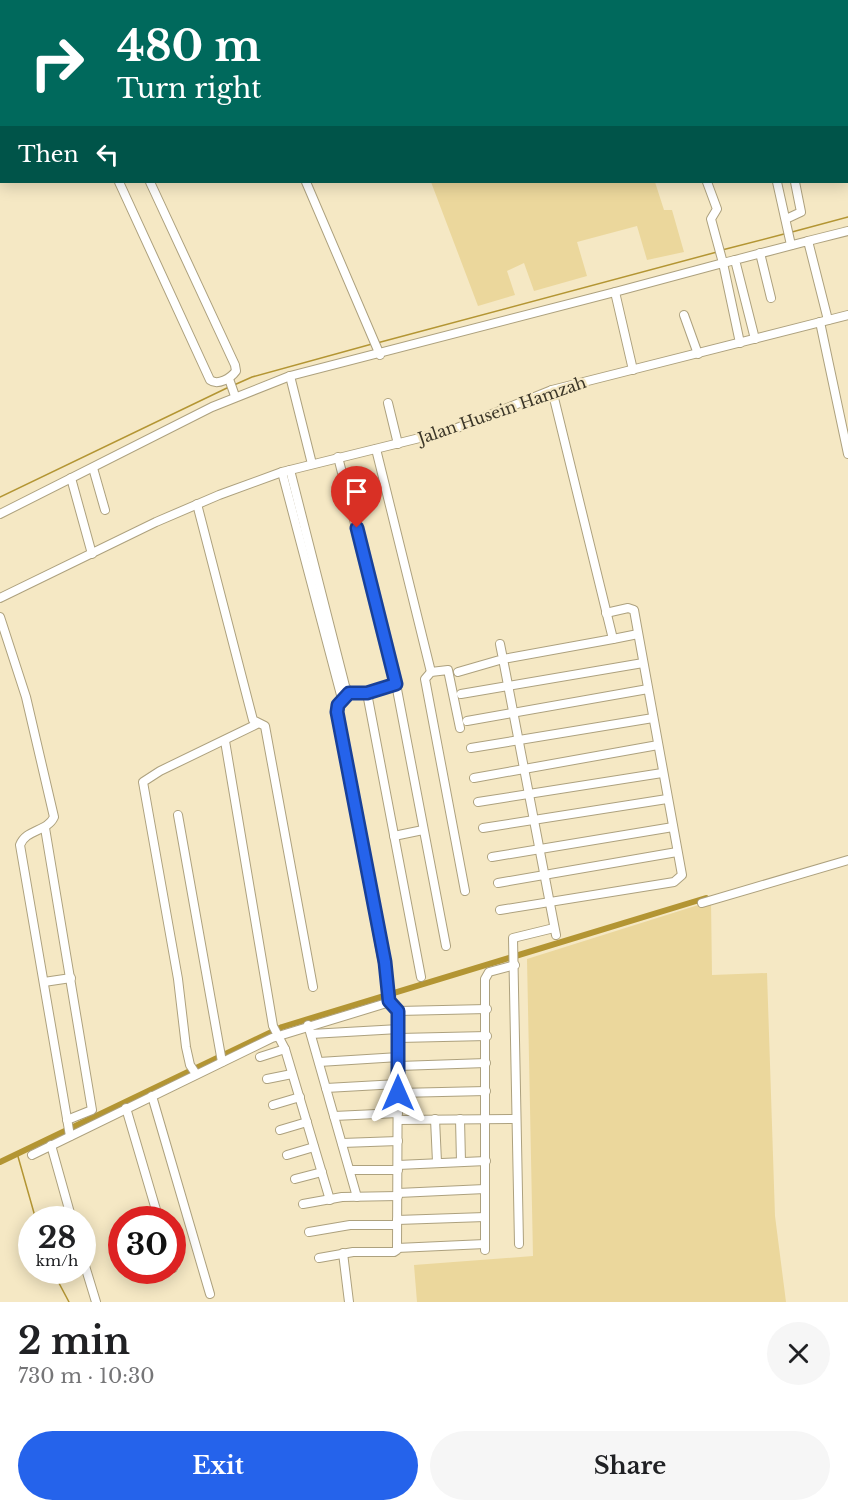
<!DOCTYPE html>
<meta charset="utf-8">
<style>
:root{--surface:#fff;--page:#f6f6f6;--text:#202124;--muted:#757577;--accent:#2563eb}
body{margin:0;font-family:"Libre Baskerville",serif;background:var(--page);color:var(--text);height:100vh;display:flex;flex-direction:column;font-size:22px;white-space:nowrap}
*{box-sizing:border-box;margin:0}
p{font-size:20px;color:var(--muted)}
.icon{flex:none;width:33px;height:33px;fill:none;stroke:currentColor;stroke-width:2;stroke-linecap:round;stroke-linejoin:round}
.map{position:relative;height:1302px;overflow:hidden}
.sheet{display:flex;flex-direction:column;background:var(--surface);flex:1}
.sheet>*{flex:none}
.banner{position:absolute;left:0px;top:0px;width:849px;height:183px;box-shadow:0 3px 15px #0003;background:#00695c;color:#fff;overflow:hidden}
.speed{position:absolute;left:18px;top:1206px;display:flex;gap:12px;font-size:30px;font-weight:700;text-align:center}
.speed>*{display:grid;place-content:center;width:78px;height:78px;border-radius:50%;background:var(--surface);box-shadow:0 3px 15px #0003;line-height:1}
.speed small{font-size:15px;font-weight:400}
.speed .limit{border:9px solid #d22;background:#fff;color:#111}
.pin{position:absolute;display:grid;place-items:center;width:51px;height:51px;color:#fff;margin:-62px -26px;border-radius:50% 50% 50% 0;rotate:-45deg;box-shadow:0 0 6px #0007}
.pin .icon{rotate:45deg}
.me{position:absolute;width:66px;margin:-33px;rotate:0deg;stroke-linejoin:round;filter:drop-shadow(0 0 4px #0008)}
.turn{display:flex;align-items:center;gap:21px;height:126px;padding:0 18px;font-size:27px}
.turn .icon{width:78px;height:78px;stroke-width:2.5}
.turn b{display:block;font-size:42px;line-height:51px}
.then{display:flex;align-items:center;height:57px;padding:0 18px;background:#0003;gap:12px;font-size:22px}
.round{display:grid;place-items:center;flex:none;width:63px;height:63px;border-radius:32px;background:var(--page)}
.head{display:flex;align-items:center;justify-content:space-between;height:102px;padding:0 18px}
h1{font-size:36px;font-weight:800;line-height:45px}
.button{display:flex;gap:12px;margin-top:auto;padding:12px 18px}
.button a{flex:1;height:69px;border-radius:36px;background:var(--accent);color:#fff;font-size:24px;font-weight:800;line-height:69px;text-align:center}
.button a+a{background:var(--page);color:var(--text)}
.map>svg:first-child{display:block}
.green{fill:#ebd79c}
.lines{fill:none;stroke-linecap:round;stroke-linejoin:round}
.stream{stroke:#b39533;stroke-width:1.5}
.canal{stroke:#b39533;stroke-width:6}
.minor-casing{stroke:#ada17e;stroke-width:10}
.minor{stroke:#fff;stroke-width:8}
.route-casing{stroke:#184099;stroke-width:15}
.route{stroke:#2563eb;stroke-width:10}
.labels{text-anchor:middle;dominant-baseline:central;stroke-width:4.5;stroke-linejoin:round;paint-order:stroke}
.street-label{font-size:16px;fill:#3b3628;stroke:#f5e8c4}
</style>
<div class="map">
<svg width="848" height="1302" viewBox="0 0 848 1302">
<rect width="100%" height="100%" fill="#f5e8c4"/>
<g class="green">
<polygon points="431,182 655,182 664,210 672,210 684,252 647,260 637,226 577,242 587,276 534,291 524,263 507,271 515,295 478,306"/>
<polygon points="711,901 712,975 767,973 775,1216 786,1302 417,1302 414,1265 533,1256 527,959"/>
</g>
<g class="lines">
<g class="stream">
<polyline points="792,232 848,217"/>
<polyline points="722,250 784,234"/>
<polyline points="377,343 717,252"/>
<polyline points="234,385 252,377 372,344"/>
<polyline points="0,497 229,387"/>
<polyline points="17,1153 36,1220"/>
<polyline points="52,1270 69,1302"/>
</g>
<polyline class="canal" points="0,1162 282,1027 706,898"/>
<defs>
<g id="minor">
<polyline points="56,0 56,2"/>
<polyline points="178,0 179,2"/>
<polyline points="210,0 210,2"/>
<polyline points="655,0 655,2"/>
<polyline points="839,0 839,2"/>
<polyline points="848,30 848,32"/>
<path d="M119,182L210,380C218,386 231,378 236,371L235,365L150,182"/>
<polyline points="306,182 380,355"/>
<polyline points="707,182 717,209 711,219 723,263 735,260"/>
<polyline points="777,182 791,245"/>
<polyline points="786,219 801,212 795,182"/>
<polyline points="808,241 848,231"/>
<polyline points="760,253 771,298"/>
<polyline points="684,315 698,354"/>
<polyline points="820,322 848,454"/>
<polyline points="755,339 735,260 808,241 828,320"/>
<polyline points="633,370 615,292 723,263 740,343"/>
<polyline points="290,376 312,464"/>
<polyline points="229,379 235,396"/>
<polyline points="552,390 613,639 638,634"/>
<polyline points="388,403 398,444"/>
<polyline points="376,449 431,672"/>
<polyline points="338,457 396,684"/>
<polyline points="93,468 105,510"/>
<polyline points="290,470 345,686 349,693 367,693 396,684 446,946"/>
<polyline points="282,472 341,695"/>
<polyline points="71,478 92,554"/>
<polyline points="197,504 253,720 265,726 313,987"/>
<polyline points="0,514 212,407 290,376 615,292"/>
<polyline points="0,598 156,522 219,495 282,472 452,430 552,390 848,315"/>
<path d="M0,617L26,697L54,817C47,832 26,829 20,845L70,1136"/>
<polyline points="458,672 503,659 500,644"/>
<polyline points="349,693 338,705 337,712 390,1002 398,1011 487,1009"/>
<polyline points="367,693 421,977"/>
<polyline points="461,694 643,663"/>
<polyline points="467,721 648,689"/>
<polyline points="460,728 448,670 431,672 425,679 465,891"/>
<polyline points="225,741 273,1026 285,1049 330,1200"/>
<polyline points="471,748 653,718"/>
<polyline points="474,778 658,745"/>
<polyline points="478,802 662,773"/>
<polyline points="178,815 222,1062"/>
<polyline points="45,828 92,1110 67,1120"/>
<polyline points="483,828 667,799"/>
<polyline points="394,836 423,830"/>
<polyline points="492,857 673,827"/>
<polyline points="498,883 677,852"/>
<polyline points="702,903 848,860"/>
<polyline points="500,910 674,882 682,875 634,610 628,608 606,613"/>
<polyline points="556,935 503,659 613,639"/>
<polyline points="44,982 71,978"/>
<polyline points="308,1025 357,1197"/>
<polyline points="311,1034 399,1029"/>
<polyline points="399,1038 487,1036"/>
<polyline points="260,1057 285,1049"/>
<polyline points="319,1062 399,1057"/>
<polyline points="399,1066 486,1063"/>
<polyline points="196,1074 190,1065 186,1047 178,979 143,782 160,771 257,724"/>
<polyline points="267,1079 292,1074"/>
<polyline points="326,1088 398,1084"/>
<polyline points="398,1093 486,1091"/>
<polyline points="152,1096 210,1294"/>
<polyline points="273,1105 300,1097"/>
<polyline points="126,1108 159,1220"/>
<polyline points="334,1116 398,1113"/>
<polyline points="435,1119 437,1162"/>
<polyline points="460,1119 461,1162"/>
<polyline points="398,1120 515,1119"/>
<polyline points="280,1130 307,1122"/>
<polyline points="342,1143 398,1141"/>
<polyline points="51,1145 72,1220"/>
<polyline points="32,1155 272,1038 390,1002"/>
<polyline points="287,1155 314,1147"/>
<polyline points="398,1165 486,1161"/>
<polyline points="350,1170 398,1170"/>
<polyline points="295,1179 322,1172"/>
<polyline points="398,1193 485,1189"/>
<polyline points="303,1204 342,1197 398,1196"/>
<polyline points="397,1220 485,1217"/>
<polyline points="309,1232 350,1225 397,1225"/>
<polyline points="519,1244 513,938 554,928"/>
<polyline points="397,1248 485,1244"/>
<polyline points="485,1250 485,979 489,972 515,965"/>
<polyline points="343,1253 349,1302"/>
<polyline points="82,1256 96,1302"/>
<polyline points="319,1258 353,1252 394,1252 397,1250 398,1011"/>
<polyline points="172,1266 173,1268"/>
</g>
</defs>
<use href="#minor" class="minor-casing"/>
<use href="#minor" class="minor"/>
</g>
<g class="lines">
<defs>
<polyline id="route" points="357,528 396,684 367,693 349,693 338,705 337,712 385,962 389,1001 398,1011 398,1093"/>
</defs>
<use href="#route" class="route-casing"/>
<use href="#route" class="route"/>
</g>
<g class="labels">
<g class="street-label">
<text transform="translate(502 410) rotate(-19)">Jalan Husein Hamzah</text>
</g>
</g>
</svg>
<div class="speed"><div>28<small>km/h</small></div><div class="limit">30</div></div>
<div class="pin" style="left:357px;top:528px;background:#d93025"><svg class="icon" aria-label="arrive" viewBox="0 0 24 24"><path d="M6 21V4h12l-3 4 3 4H6"/></svg></div>
<svg class="me" style="left:398px;top:1093px" viewBox="-20 -20 40 40"><path d="M0-17L14 15 0 8-14 15z" fill="#2563eb" stroke="#fff" stroke-width="4"/></svg>
<div class="banner">
<div class="turn"><svg class="icon" aria-label="right" viewBox="0 0 24 24"><path d="M7 20v-9h11M14 6l5 5-5 5"/></svg><div><b>480 m</b>Turn right</div></div>
<div class="then">Then<svg class="icon" aria-label="left" viewBox="0 0 24 24"><path d="M17 20v-9H6M10 6l-5 5 5 5"/></svg></div>
</div>
</div>
<section class="sheet">
<div class="head"><div><h1>2 min</h1><p>730 m · 10:30</p></div><a class="round"><svg class="icon" aria-label="close" viewBox="0 0 24 24"><path d="M6 6l12 12M18 6L6 18"/></svg></a></div>
<div class="button"><a>Exit</a><a>Share</a></div>
</section>
